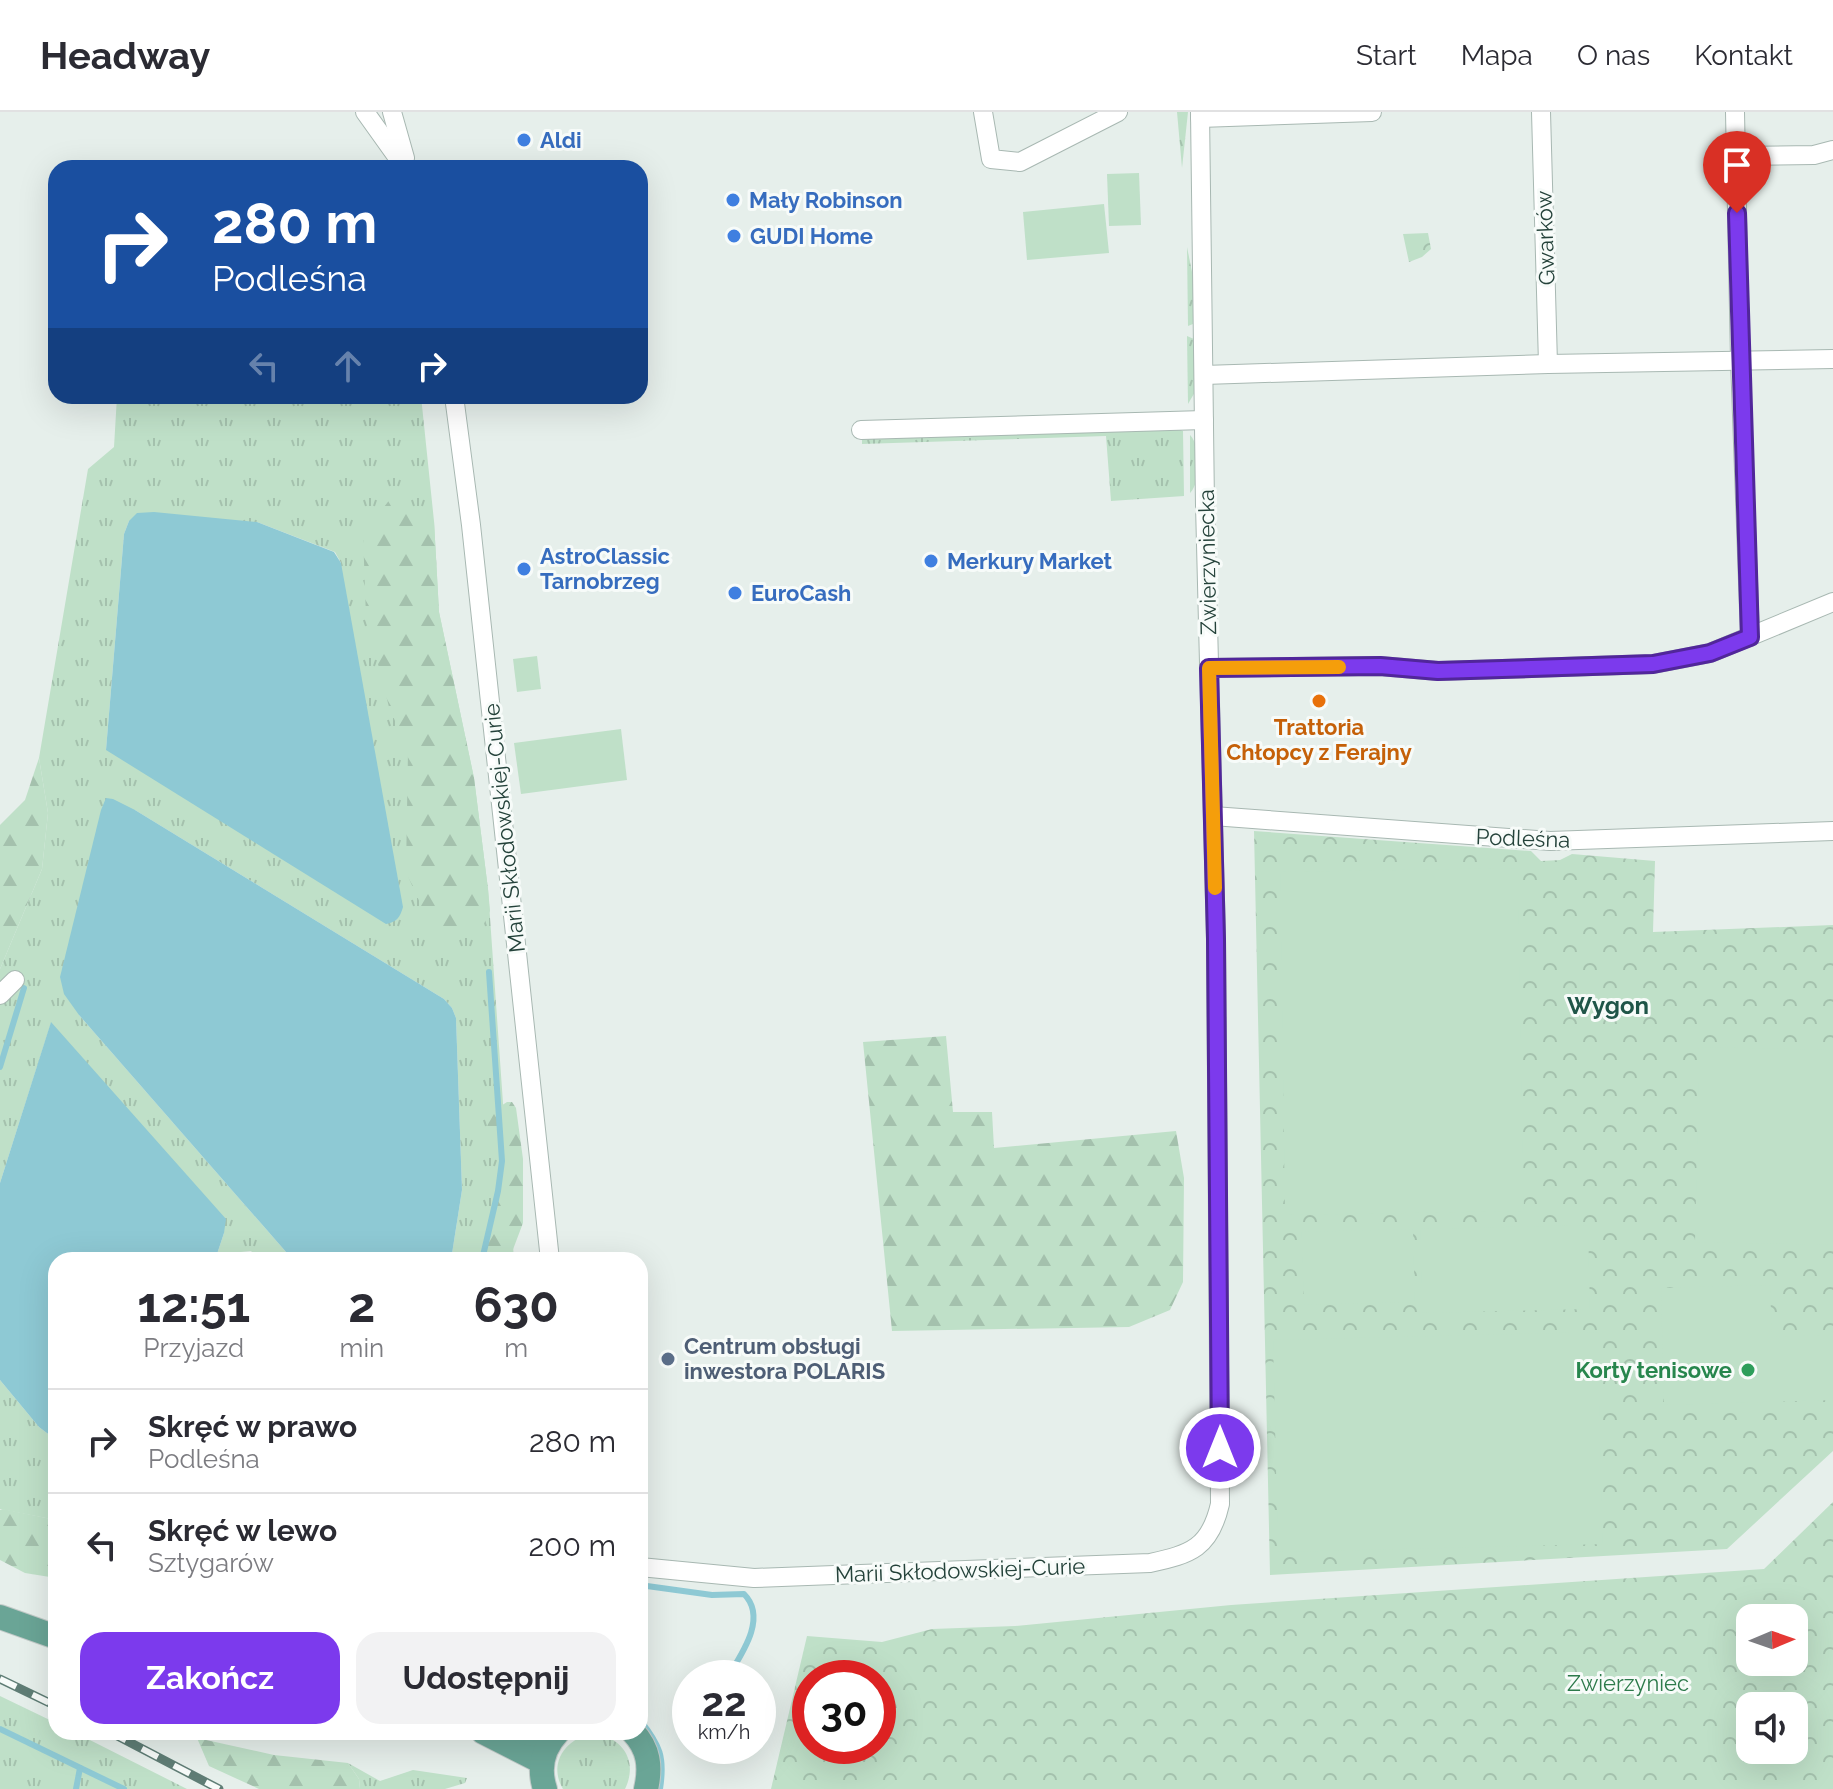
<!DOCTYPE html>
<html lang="pl">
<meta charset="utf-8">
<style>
:root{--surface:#fff;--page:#f2f2f3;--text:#2b2b33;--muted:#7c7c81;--line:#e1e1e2;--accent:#7c3aed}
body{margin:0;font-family:Raleway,sans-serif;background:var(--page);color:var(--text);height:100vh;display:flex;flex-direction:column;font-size:30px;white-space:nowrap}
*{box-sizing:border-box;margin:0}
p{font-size:26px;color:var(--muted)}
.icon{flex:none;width:44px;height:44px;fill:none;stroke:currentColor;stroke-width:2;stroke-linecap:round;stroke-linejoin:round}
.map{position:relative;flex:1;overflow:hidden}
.sheet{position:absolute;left:48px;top:1140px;width:600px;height:488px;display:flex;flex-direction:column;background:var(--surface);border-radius:24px;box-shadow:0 8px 32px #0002}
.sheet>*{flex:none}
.hud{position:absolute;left:48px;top:48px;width:600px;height:244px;border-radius:24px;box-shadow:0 8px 32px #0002;background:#1a4fa0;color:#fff;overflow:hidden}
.needle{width:52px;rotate:88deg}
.tools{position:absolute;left:1736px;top:1492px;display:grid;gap:16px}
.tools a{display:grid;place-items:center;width:72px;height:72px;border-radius:16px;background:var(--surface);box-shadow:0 8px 32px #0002;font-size:40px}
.speed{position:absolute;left:672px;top:1548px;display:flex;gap:16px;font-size:40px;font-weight:700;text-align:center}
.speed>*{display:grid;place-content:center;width:104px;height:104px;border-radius:50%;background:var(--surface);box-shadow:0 8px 32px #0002;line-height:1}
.speed small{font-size:20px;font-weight:400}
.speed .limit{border:12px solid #d22;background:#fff;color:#111}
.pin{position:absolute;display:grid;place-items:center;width:68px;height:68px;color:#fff;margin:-82px -34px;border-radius:50% 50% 50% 0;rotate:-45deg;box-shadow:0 0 8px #0007}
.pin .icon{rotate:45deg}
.me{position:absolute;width:88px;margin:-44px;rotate:0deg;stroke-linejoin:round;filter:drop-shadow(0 0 6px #0008)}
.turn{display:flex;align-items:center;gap:28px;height:168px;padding:0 32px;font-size:36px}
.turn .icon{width:104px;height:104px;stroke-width:2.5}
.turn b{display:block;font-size:56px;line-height:68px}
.lanes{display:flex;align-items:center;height:76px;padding:0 32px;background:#0003;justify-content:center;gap:40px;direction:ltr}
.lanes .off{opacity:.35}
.eta{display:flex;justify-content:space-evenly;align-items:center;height:136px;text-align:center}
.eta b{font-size:48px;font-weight:700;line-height:56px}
.cta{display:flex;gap:16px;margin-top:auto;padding:16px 32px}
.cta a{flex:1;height:92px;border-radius:24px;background:var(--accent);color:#fff;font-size:32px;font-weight:700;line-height:92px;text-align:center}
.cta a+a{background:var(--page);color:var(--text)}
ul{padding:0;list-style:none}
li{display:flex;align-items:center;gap:24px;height:104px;padding:0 32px;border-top:2px solid var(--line)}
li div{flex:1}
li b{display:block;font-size:30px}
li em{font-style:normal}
header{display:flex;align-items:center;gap:48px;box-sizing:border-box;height:112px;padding:0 40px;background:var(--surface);border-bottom:2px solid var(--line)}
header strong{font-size:38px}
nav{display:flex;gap:44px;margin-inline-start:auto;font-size:28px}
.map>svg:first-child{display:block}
.grass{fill:url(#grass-tufts);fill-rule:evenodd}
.forest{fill:url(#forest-firs)}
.park{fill:url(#park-crowns);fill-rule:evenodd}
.pitch{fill:#bfe0c8}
.water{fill:#8ec9d4}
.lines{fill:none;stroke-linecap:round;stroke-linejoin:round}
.stream{stroke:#8ec9d4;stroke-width:6}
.minor-casing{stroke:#a8b8b2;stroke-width:20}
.major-casing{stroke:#c2cac8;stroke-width:26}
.minor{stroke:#fff;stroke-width:18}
.major{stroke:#6aa596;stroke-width:24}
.rail-casing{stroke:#5f7d75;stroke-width:9}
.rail{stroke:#f7fbf9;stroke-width:6;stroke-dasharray:18;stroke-linecap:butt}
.route-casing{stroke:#51269a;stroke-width:20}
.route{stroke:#7c3aed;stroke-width:14}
.slow{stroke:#f59e0b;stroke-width:14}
.shop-dot{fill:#3f7fe0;stroke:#f7fbf9;stroke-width:3}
.food-dot{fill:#e8710a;stroke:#f7fbf9;stroke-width:3}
.service-dot{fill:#5c6f8a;stroke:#f7fbf9;stroke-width:3}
.leisure-dot{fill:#2e9e5b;stroke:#f7fbf9;stroke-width:3}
.labels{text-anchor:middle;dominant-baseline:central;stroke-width:6;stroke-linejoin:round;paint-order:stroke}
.shop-label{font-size:22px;font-weight:bold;fill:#366cbe;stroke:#f7fbf9;text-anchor:start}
.street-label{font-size:22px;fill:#24423a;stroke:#f7fbf9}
.food-label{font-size:22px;font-weight:bold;fill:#c56008;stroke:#f7fbf9}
.service-label{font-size:22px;font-weight:bold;fill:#4e5e75;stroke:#f7fbf9;text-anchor:start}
.leisure-label{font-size:22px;font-weight:bold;fill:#27864d;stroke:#f7fbf9;text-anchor:end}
.park-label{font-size:22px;fill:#2d7a4b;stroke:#f7fbf9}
.neighbourhood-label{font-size:24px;font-weight:bold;fill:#1f5548;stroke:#f7fbf9}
</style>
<header>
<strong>Headway</strong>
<nav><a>Start</a><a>Mapa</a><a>O nas</a><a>Kontakt</a></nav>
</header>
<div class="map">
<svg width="1833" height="1677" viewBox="0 0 1833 1677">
<defs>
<pattern id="grass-tufts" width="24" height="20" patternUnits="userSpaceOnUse" patternTransform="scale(2)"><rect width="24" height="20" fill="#bfe0c8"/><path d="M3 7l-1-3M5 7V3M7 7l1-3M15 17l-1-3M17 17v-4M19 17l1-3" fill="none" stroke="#a4c1ad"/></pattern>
<pattern id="forest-firs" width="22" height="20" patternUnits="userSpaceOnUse" patternTransform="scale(2)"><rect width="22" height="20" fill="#bfe0c8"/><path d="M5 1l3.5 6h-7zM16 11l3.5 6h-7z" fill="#a4c1ad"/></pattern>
<pattern id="park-crowns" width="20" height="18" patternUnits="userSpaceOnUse" patternTransform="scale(2)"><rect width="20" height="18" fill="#bfe0c8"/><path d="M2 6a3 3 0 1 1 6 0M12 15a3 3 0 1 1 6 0" fill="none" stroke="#a4c1ad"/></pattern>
</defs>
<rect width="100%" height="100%" fill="#e6efeb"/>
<g class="grass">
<polygon points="1177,0 1188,0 1182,56"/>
<polygon points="1187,135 1193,165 1193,212 1188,214"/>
<polygon points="1187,224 1194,227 1195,280 1188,292"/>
<path d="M117,284H421L434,409L439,500L474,666L488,777L514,1148H451L462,1078L456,906L452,896L444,887L135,698L79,903L293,1148H260L251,1139L241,1140L238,1148H215L224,1121L51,911L0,1071V857L42,757L48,701L39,646L88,357L114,335ZM129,409L257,410L335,440L341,451L106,638L124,422Z"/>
<polygon points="1177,317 1183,319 1184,384 1111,389 1106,324 862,332 862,326"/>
<path d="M1190,323C1201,334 1201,370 1190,381Z"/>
<polygon points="0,1268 39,1315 56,1328 56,1408 0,1397"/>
<polygon points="0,1584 56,1611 56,1620 74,1620 187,1677 0,1677"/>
<path d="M595,1621C624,1627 638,1650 625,1677H563C547,1650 567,1625 595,1621Z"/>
<polygon points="348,1651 380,1669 413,1658 467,1666 465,1671 445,1677 360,1677 359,1667"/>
</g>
<g class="forest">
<polygon points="391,386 434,409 439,500 474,666 488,777 490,799 481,818 431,815 406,760 408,639 389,595 366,505 363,422"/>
<polygon points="39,646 48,701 42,757 0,857 0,713 25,688"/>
<polygon points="946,924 953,1000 992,1000 994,1036 1176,1019 1184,1066 1183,1170 1170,1198 1129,1215 892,1219 863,930"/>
<polygon points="507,990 512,990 516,996 523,1047 523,1111 509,1148 476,1148 484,1118 501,1083 504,1051 484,1029 490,1001"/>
<polygon points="3,1397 56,1408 56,1466 25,1461 0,1448 0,1398"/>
<polygon points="197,1626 274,1643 348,1651 359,1667 360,1677 259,1677 209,1654"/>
</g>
<g class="park">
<polygon points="1428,121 1431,137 1422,145 1409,150 1403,122"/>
<polygon points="1254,719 1531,739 1541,749 1560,748 1572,742 1655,749 1653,820 1833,813 1833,1339 1727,1437 1270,1463"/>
<path d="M1833,1390V1677H771L807,1524L882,1530L932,1517L1015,1514L1231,1493L1764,1457ZM1750,1506H1794V1550H1750ZM810,1566H878V1634H810ZM1750,1594H1794V1638H1750Z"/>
</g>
<g class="pitch">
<polygon points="1139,61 1141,113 1109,114 1107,62"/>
<polygon points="1104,92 1109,141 1027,148 1023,100"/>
<polygon points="537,544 541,577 517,580 513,547"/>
<polygon points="621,617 627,668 521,682 514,631"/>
<polygon points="1518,756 1524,1099 1285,1103 1280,760"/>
<polygon points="1699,935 1833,938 1833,1133 1695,1130"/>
<polygon points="1588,1113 1590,1197 1422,1201 1420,1117"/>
<polygon points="1413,1117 1415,1190 1304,1193 1301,1120"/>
<polygon points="1770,1173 1772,1225 1833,1223 1833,1288 1664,1293 1661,1176"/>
<polygon points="1598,1220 1603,1432 1278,1440 1273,1228"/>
</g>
<g class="water">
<path d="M154,400L257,410L334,440L341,451L403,795C400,806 396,810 386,812L106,638L124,422L129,409L137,401Z"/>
<polygon points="106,686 113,687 135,698 444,887 452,896 456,906 462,1078 451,1148 293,1148 79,903 64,882 60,865 101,698"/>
<polygon points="51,910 226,1107 224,1121 215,1148 56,1148 56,1328 39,1315 0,1268 0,1071"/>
</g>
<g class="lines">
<g class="stream">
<polyline points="0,955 24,876"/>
<polyline points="482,1148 498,1079 502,1049 489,860"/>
<path d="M640,1476L647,1474L712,1483L744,1482C768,1506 741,1543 727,1566"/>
<path d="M640,1608C660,1633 665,1645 660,1677"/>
<polyline points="0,1617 124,1677"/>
<polyline points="383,1622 384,1620"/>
<polyline points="76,1677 80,1656"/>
</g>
<defs>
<g id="minor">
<polyline points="365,0 405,56"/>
<polyline points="392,0 405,46"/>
<polyline points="983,0 991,47 1020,50 1118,0"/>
<polyline points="1541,0 1548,252"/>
<polyline points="1735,0 1740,248 1750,525"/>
<polyline points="1200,6 1372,0"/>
<polyline points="1737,44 1814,43 1833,38"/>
<polyline points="1204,263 1548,252 1833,247"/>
<polyline points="454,284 471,413 550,1148"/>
<polyline points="861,318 1204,308"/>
<polyline points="1209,556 1380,554 1438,559 1653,552 1710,541 1833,490"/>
<polyline points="1213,704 1550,729 1833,719"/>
<polyline points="0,883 15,868"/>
<path d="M640,1455L754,1466L1150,1451C1191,1442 1210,1436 1220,1392L1216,827L1205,393L1200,0"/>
</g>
<g id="major">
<polyline points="0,1505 56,1525"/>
<polyline points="483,1620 542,1650"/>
<polyline points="522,1620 552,1626"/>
<path d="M633,1620C649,1637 651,1655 646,1677"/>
<path d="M545,1677C538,1656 543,1636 558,1620"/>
</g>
</defs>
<use href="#minor" class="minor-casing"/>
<use href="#major" class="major-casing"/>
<use href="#minor" class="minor"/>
<use href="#major" class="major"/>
<defs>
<g id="rail">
<polyline points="0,1567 56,1594"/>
<polyline points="110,1620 219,1677"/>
</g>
</defs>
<use href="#rail" class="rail-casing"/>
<use href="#rail" class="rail"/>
</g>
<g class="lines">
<defs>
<polyline id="route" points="1220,1336 1216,827 1209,556 1380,554 1438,559 1653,552 1710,541 1750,525 1737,101"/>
</defs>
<use href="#route" class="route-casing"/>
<use href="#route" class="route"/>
<polyline class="slow" points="1215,776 1209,556 1339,555"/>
</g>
<g class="shop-dot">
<circle cx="524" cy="28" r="8"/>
<circle cx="733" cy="88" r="8"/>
<circle cx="734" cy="124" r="8"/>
<circle cx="931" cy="449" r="8"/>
<circle cx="524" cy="457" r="8"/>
<circle cx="735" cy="481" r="8"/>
</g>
<circle class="food-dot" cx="1319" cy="589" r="8"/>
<circle class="service-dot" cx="668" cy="1247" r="8"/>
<circle class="leisure-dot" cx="1748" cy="1258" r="8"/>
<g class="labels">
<g class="shop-label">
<text x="540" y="28">Aldi</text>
<text x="749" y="88">Mały Robinson</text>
<text x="750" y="124">GUDI Home</text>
<text x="540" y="444">AstroClassic<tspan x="540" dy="25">Tarnobrzeg</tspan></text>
<text x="947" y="449">Merkury Market</text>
<text x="751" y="481">EuroCash</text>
</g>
<g class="street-label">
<text transform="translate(1545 126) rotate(-92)">Gwarków</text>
<text transform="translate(1207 450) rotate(-91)">Zwierzyniecka</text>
<text transform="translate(504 716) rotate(-96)">Marii Skłodowskiej-Curie</text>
<text transform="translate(1523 726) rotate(2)">Podleśna</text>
<text transform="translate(960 1458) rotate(-2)">Marii Skłodowskiej-Curie</text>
</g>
<g class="food-label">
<text x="1319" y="615">Trattoria<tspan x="1319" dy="25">Chłopcy z Ferajny</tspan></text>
</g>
<g class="service-label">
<text x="684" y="1234">Centrum obsługi<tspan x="684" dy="25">inwestora POLARIS</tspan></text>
</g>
<g class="leisure-label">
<text x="1732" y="1258">Korty tenisowe</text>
</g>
<g class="park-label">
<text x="1628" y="1571">Zwierzyniec</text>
</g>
<g class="neighbourhood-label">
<text x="1608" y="893">Wygon</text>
</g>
</g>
</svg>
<div class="tools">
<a><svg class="needle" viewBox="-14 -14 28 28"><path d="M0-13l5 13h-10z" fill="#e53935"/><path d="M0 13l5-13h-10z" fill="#7c7c81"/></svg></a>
<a><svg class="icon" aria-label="sound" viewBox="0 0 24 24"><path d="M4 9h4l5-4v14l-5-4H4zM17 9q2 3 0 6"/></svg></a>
</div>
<div class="speed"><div>22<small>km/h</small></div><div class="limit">30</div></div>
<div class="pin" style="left:1737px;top:101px;background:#d93025"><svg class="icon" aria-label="arrive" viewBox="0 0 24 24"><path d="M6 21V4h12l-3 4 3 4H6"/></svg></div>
<svg class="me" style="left:1220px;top:1336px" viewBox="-20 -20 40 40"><circle r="17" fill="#7c3aed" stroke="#fff" stroke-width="3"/><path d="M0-11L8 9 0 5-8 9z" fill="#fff"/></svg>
<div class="hud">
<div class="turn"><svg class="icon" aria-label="right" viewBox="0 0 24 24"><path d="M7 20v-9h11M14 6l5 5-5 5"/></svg><div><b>280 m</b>Podleśna</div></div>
<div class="lanes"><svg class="icon off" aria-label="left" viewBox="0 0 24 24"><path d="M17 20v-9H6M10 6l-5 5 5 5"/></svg><svg class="icon off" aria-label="ahead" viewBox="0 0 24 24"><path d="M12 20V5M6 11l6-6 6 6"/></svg><svg class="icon" aria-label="right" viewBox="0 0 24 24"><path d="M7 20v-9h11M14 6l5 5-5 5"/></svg></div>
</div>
<section class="sheet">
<div class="eta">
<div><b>12:51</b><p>Przyjazd</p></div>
<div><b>2</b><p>min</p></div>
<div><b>630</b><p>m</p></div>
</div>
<ul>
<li><svg class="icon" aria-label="right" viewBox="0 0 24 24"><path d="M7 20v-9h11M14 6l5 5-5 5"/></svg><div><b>Skręć w prawo</b><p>Podleśna</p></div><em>280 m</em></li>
<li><svg class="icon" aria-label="left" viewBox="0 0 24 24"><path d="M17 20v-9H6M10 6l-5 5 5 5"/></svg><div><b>Skręć w lewo</b><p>Sztygarów</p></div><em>200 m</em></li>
</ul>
<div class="cta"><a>Zakończ</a><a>Udostępnij</a></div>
</section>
</div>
